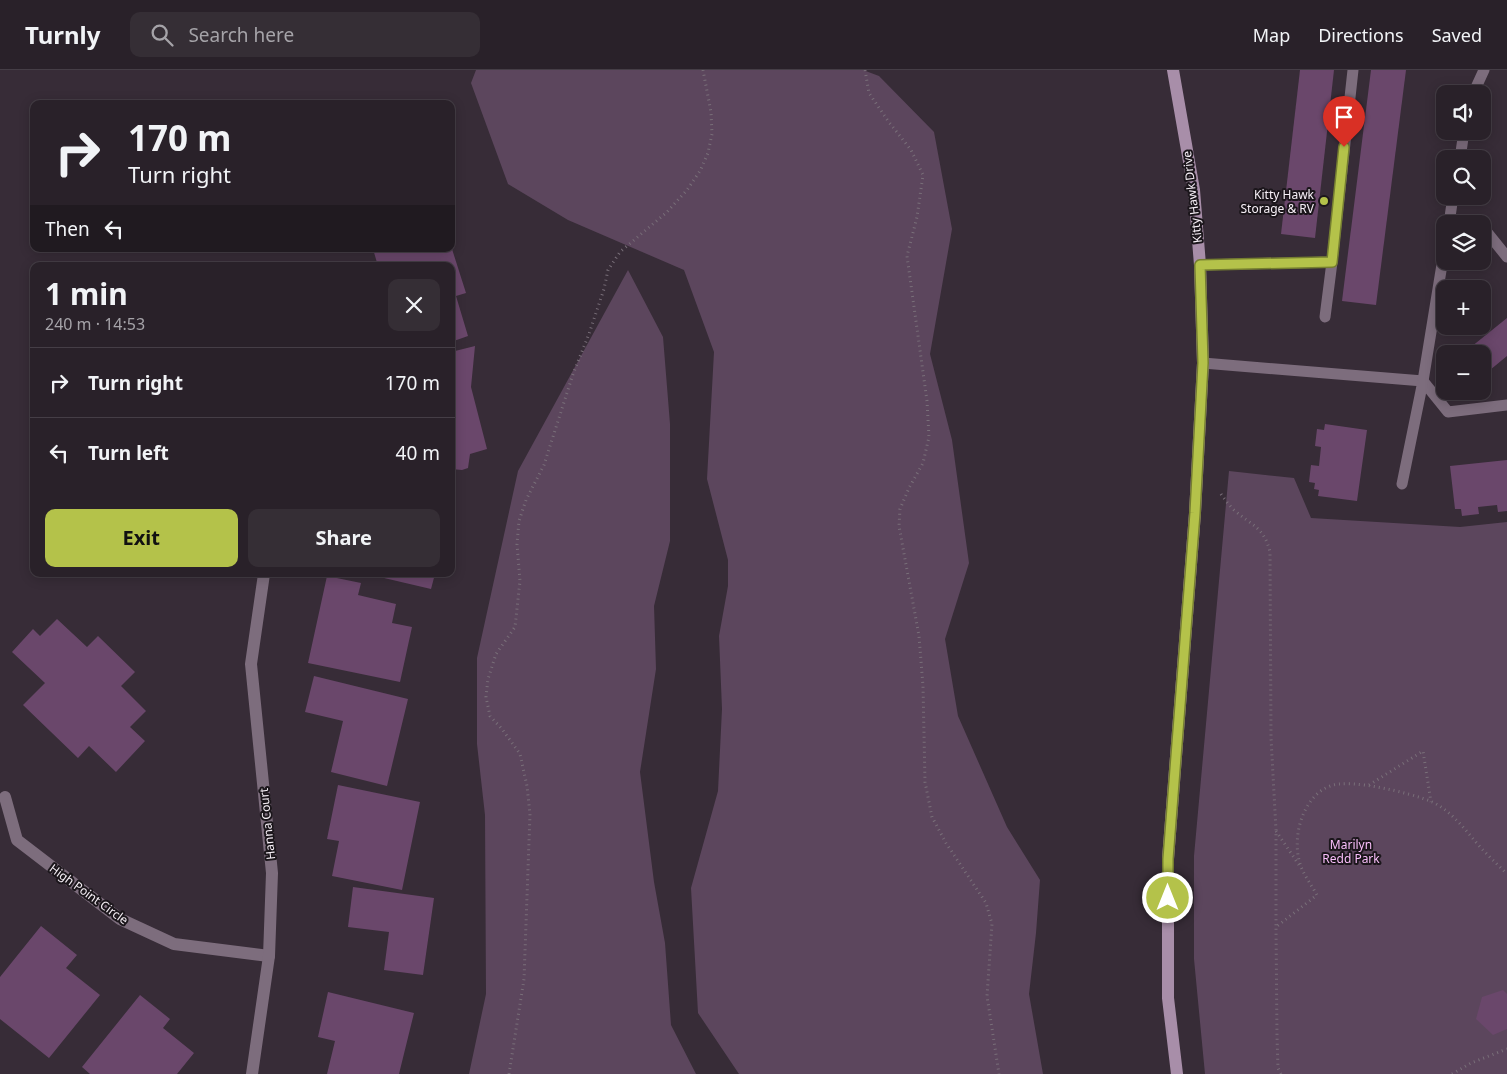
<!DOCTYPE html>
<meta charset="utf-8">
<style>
:root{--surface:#292129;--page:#352e35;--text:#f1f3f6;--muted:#a5a3a8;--line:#453e46;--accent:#b4c24a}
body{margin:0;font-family:"Noto Sans",sans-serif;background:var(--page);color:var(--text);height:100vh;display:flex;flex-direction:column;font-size:19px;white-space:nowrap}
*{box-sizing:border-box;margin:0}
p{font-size:16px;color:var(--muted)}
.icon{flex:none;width:28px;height:28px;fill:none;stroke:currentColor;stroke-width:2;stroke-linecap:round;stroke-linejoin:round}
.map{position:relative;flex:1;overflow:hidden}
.details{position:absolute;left:30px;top:192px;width:425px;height:315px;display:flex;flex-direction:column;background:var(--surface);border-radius:10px;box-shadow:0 2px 12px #0003,0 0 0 1px var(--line)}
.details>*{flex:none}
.top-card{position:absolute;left:30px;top:30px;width:425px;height:152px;border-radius:10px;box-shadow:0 2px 12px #0003,0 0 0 1px var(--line);background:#292129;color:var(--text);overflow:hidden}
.fabs{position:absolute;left:1436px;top:15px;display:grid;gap:10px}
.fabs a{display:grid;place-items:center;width:55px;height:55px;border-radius:10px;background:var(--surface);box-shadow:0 2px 12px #0003,0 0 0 1px var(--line);font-size:25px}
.pin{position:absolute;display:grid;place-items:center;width:42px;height:42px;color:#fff;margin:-51px -21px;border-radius:50% 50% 50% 0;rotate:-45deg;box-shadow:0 0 5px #0007}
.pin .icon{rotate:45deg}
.me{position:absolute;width:55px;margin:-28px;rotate:0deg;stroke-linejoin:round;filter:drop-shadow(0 0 4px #0008)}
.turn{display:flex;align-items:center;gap:18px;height:105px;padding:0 15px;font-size:22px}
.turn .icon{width:65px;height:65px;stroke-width:2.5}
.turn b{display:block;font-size:35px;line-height:42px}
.then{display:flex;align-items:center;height:48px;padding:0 15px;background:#0003;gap:10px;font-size:19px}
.round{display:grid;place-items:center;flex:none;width:52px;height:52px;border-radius:10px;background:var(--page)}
.overview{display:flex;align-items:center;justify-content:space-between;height:85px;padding:0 15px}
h1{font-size:30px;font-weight:700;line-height:38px}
.button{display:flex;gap:10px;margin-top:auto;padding:10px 15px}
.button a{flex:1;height:58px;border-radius:10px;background:var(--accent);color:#111;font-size:20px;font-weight:700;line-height:58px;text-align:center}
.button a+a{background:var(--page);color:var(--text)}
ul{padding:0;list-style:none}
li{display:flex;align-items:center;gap:15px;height:70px;padding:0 15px;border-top:1px solid var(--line)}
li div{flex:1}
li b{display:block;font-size:19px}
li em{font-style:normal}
header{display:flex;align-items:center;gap:30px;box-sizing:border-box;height:70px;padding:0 25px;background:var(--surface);border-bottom:1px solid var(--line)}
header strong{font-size:24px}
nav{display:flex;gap:28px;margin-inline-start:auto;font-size:18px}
.search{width:350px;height:45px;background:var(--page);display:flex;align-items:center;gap:12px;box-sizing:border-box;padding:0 18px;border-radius:10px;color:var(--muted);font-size:19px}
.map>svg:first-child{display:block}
.green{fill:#5c465d}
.building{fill:#6a476b}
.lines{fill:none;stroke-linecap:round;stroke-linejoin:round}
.path{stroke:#796f79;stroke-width:3;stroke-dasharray:1 4;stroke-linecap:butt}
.lane{stroke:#7d6d7d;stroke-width:11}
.street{stroke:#7d6d7d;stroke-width:12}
.secondary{stroke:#a88ea9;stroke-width:12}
.route-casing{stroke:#757e30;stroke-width:12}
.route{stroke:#b4c24a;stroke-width:9}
.poi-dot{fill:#b4c24a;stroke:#1b161b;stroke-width:2}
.labels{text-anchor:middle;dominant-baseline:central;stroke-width:4;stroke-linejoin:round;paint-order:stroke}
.poi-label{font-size:12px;fill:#f7f0f7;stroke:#1b161b;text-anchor:end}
.street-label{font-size:12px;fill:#f7f0f7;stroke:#1b161b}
.park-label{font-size:12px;fill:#fabffb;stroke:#1b161b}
</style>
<header>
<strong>Turnly</strong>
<div class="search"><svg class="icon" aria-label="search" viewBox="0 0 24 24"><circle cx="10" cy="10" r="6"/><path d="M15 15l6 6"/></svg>Search here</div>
<nav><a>Map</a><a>Directions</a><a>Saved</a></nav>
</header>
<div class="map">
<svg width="1507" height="1004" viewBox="0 0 1507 1004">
<rect width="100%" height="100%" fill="#372c37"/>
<g class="green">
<polygon points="476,0 863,0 879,6 934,62 952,159 930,284 952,370 969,493 945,569 958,646 1007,757 1040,810 1036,863 1029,924 1043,1004 739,1004 698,943 691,818 718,721 722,639 719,566 728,516 728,490 707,409 714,282 684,200 568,150 508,114 471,13"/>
<polygon points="628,200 663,267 670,354 670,471 654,536 656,599 640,702 654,812 665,873 671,955 696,1004 469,1004 486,924 485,745 477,674 477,588 518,401"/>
<polygon points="1229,401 1294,408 1311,448 1460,457 1507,452 1507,1004 1205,1004 1194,889 1194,786"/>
</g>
<g class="building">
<polygon points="1300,0 1334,0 1315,168 1281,164"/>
<polygon points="1371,0 1406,0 1376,235 1342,231"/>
<polygon points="373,179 452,179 466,223 456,226 468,266 451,272 451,196 378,196"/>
<polygon points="1507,248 1507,286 1490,300 1482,291 1482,284 1477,284 1471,277"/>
<polygon points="475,276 471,317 487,379 470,384 468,398 462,400 451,399 451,282"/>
<polygon points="1325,354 1367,360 1357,431 1318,426 1319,420 1314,419 1315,413 1309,412 1311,395 1319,396 1321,377 1315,376 1317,359 1324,360"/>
<polygon points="1507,390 1507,441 1498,442 1497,435 1478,437 1479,444 1462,446 1461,439 1455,439 1450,396"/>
<polygon points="367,504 435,504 431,519"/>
<polygon points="327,506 361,513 358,525 396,534 392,553 412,557 400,612 308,593"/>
<polygon points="57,549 87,577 98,566 135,602 121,616 146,641 130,657 145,671 116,702 89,676 78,688 23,635 45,613 12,582 33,559 40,566"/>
<polygon points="314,606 408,629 387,716 331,702 343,651 305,642"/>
<polygon points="338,715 420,732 402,820 332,806 339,771 327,769"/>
<polygon points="353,817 434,828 423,905 384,900 389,862 348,857"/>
<polygon points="41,856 77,885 66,898 100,925 49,988 0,949 0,907"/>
<polygon points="1503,920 1507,924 1507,959 1493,965 1476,949 1482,927"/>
<polygon points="328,922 414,943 399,1004 327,1004 335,971 318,967"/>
<polygon points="140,925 170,949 163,958 194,983 177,1004 90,1004 82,997"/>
</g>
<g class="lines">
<g class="path">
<polyline points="865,0 869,23 888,51 911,80 923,105 917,147 907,186 927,331 929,367 923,393 909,418 900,439 899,456 919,566 923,616 925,712 932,747 946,773 986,833 992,854 987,926 999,1004"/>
<path d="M1221,424C1225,430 1229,435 1234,440C1252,456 1264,457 1270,482L1271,668L1276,760V857"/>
<polyline points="1369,715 1423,681 1431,732"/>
<polyline points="1276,761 1299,795"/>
<polyline points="509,1004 524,909 530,744 527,716 520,684 502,659 490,646 486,627 488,609 496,584 515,557 520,511 517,474 519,451 526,430 544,395 573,304 589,264 604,219 608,200 620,182 667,142 687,120 700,101 708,83 712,64 711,42 703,0"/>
<path d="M1281,1004L1278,998L1277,967L1276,857L1317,825C1312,816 1306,808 1302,799C1290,772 1301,727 1330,716C1350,708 1410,723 1430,731C1449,739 1462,756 1475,771C1485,783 1496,793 1507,804"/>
<polyline points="1452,1004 1471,993 1507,979"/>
</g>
<g class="lane">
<polyline points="1473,24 1484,0"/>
<polyline points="1460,89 1464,61"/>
<polyline points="1449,154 1453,126"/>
<polyline points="1482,160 1486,161 1507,187"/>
<polyline points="1200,195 1332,192 1353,0"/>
<polyline points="1325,247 1332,192"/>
<polyline points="1203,293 1423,311 1448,342 1507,335"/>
<polyline points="1402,414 1423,311 1445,176"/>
</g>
<g class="street">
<polyline points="5,727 17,770 120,849 174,874 269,886"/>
<polyline points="252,1004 269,886 272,803 251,594 264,504"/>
</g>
<polyline class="secondary" points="1173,0 1194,120 1200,195 1203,293 1195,443 1168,789 1168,928 1177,1004"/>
</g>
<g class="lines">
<defs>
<polyline id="route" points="1168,828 1168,789 1195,443 1200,349 1203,293 1200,195 1332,192 1344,77"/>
</defs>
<use href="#route" class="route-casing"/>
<use href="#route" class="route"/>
</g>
<circle class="poi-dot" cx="1324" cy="131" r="5"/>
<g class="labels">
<g class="poi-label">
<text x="1314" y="124">Kitty Hawk<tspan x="1314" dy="14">Storage &amp; RV</tspan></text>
</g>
<g class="street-label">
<text transform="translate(1192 127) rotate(-97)">Kitty Hawk Drive</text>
<text transform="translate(267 754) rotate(-96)">Hanna Court</text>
<text transform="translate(89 824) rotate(36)">High Point Circle</text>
</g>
<g class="park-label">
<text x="1351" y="774">Marilyn<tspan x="1351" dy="14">Redd Park</tspan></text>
</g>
</g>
</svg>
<div class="fabs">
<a><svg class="icon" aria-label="sound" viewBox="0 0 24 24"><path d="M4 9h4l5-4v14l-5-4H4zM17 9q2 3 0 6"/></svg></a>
<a><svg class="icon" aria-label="search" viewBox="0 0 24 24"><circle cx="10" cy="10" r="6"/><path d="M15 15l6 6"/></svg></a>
<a><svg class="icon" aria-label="layers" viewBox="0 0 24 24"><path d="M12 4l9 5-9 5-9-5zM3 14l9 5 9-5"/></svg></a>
<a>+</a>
<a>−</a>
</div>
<div class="pin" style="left:1344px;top:77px;background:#d93025"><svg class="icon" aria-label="arrive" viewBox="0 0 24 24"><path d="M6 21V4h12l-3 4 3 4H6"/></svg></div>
<svg class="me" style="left:1168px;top:828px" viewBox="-20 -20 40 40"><circle r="17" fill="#b4c24a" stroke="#fff" stroke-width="3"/><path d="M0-11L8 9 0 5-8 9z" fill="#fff"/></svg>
<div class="top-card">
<div class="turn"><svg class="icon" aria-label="right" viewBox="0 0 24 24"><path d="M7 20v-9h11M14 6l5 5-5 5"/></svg><div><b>170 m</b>Turn right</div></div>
<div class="then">Then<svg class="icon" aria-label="left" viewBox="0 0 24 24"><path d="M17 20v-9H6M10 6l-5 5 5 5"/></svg></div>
</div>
<section class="details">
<div class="overview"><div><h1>1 min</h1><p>240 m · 14:53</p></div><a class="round"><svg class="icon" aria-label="close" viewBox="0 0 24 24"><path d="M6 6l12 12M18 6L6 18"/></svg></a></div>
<ul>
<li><svg class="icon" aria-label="right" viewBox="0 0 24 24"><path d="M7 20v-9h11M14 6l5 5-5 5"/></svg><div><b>Turn right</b></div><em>170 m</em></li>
<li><svg class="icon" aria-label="left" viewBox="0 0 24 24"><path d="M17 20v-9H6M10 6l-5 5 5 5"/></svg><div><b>Turn left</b></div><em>40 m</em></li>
</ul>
<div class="button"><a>Exit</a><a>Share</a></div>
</section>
</div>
